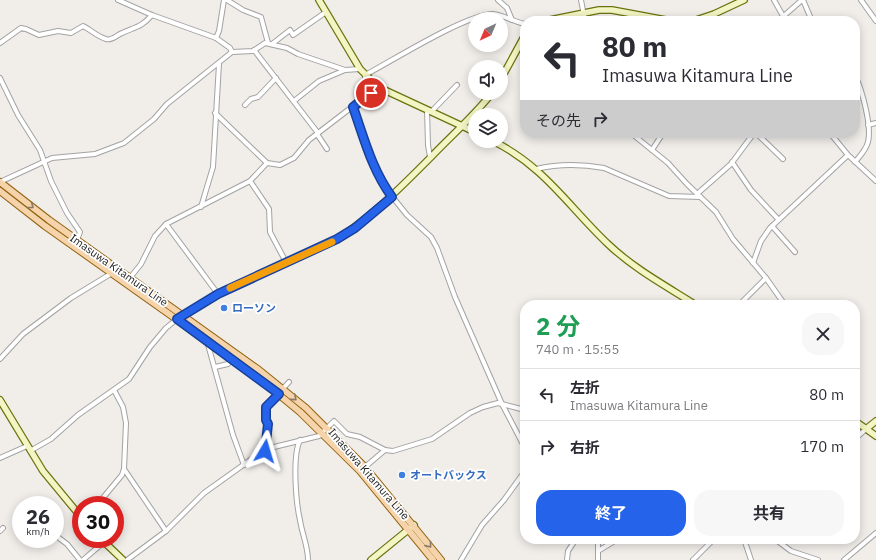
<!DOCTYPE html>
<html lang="ja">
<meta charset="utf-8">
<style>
:root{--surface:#fff;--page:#f7f7f7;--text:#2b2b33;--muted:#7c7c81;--line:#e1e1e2;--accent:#2563eb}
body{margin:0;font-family:"IBM Plex Sans","Noto Sans JP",sans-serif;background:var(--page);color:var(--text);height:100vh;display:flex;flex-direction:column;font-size:15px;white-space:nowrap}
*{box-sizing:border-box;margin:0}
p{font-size:13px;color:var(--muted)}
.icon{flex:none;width:22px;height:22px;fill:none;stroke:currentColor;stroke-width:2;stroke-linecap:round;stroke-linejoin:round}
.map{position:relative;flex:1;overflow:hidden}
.side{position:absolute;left:520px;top:300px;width:340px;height:244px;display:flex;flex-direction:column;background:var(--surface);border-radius:16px;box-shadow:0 2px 10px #0003}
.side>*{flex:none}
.top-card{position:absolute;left:520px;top:16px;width:340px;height:122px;border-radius:16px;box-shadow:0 2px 10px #0003;background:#fff;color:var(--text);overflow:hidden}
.needle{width:26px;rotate:224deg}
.buttons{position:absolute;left:468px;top:12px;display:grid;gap:8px}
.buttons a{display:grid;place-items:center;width:40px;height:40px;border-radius:50%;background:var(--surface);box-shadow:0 2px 10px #0003;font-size:20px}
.speed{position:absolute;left:12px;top:496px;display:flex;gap:8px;font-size:20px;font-weight:700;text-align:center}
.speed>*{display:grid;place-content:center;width:52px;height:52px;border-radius:50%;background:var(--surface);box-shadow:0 2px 10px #0003;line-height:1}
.speed small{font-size:10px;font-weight:400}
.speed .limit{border:6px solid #d22;background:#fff;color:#111}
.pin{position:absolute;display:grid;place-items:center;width:34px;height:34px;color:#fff;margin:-17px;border:2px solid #fff;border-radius:50%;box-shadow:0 1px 4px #0007}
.me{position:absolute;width:44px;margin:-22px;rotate:7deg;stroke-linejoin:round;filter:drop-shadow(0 0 3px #0008)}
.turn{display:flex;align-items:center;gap:14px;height:84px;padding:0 16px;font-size:18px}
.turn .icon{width:52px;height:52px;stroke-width:2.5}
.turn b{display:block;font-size:28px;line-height:34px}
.then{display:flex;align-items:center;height:38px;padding:0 16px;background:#0003;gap:8px;font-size:15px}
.round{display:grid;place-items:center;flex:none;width:42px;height:42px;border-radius:16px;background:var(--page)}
.headline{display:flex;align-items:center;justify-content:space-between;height:68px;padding:0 16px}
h1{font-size:24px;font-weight:700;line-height:30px;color:#1e9e55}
.button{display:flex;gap:8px;margin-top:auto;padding:8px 16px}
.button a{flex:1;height:46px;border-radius:16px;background:var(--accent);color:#fff;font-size:16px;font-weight:700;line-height:46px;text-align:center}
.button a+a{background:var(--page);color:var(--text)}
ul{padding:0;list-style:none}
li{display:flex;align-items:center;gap:12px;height:52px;padding:0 16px;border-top:1px solid var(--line)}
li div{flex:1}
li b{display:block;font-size:15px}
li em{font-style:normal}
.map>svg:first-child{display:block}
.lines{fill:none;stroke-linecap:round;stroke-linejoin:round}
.street-casing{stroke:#a3a3a3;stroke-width:6}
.secondary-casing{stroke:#6b730f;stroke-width:8}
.primary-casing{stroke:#92620d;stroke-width:8}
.street{stroke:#fff;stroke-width:4}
.secondary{stroke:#f4f5c4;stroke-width:5.5}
.primary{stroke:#f5d3ab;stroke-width:6}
.oneway{stroke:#8c7a66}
.route-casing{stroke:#184099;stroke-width:10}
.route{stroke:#2563eb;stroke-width:7}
.slow{stroke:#f59e0b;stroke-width:7}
.shop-dot{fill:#3f7fe0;stroke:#fff;stroke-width:1.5}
.labels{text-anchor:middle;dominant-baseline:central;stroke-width:3.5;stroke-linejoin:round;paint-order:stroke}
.street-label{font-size:11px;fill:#222;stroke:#fff}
.shop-label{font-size:11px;font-weight:bold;fill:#366cbe;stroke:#fff;text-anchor:start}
</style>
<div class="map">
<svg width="876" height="560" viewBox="0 0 876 560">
<rect width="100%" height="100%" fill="#f1eeea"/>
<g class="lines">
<defs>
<g id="street">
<polyline points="118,0 152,15 216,38 230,48 232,52"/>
<polyline points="227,0 243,10 261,17 268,43"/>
<polyline points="498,0 507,8 512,20"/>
<polyline points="581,0 585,21"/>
<polyline points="774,0 783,16"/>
<polyline points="803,0 812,21"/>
<polyline points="861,0 876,21"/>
<polyline points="778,21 802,0"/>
<polyline points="216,38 219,31 224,0"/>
<path d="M0,43L21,28L26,29L39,35L58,31L71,33L83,26C91,30 98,37 106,39C111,41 116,36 120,34C134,27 141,28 152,15"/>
<polyline points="272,44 290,30 293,35 326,12"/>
<polyline points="254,50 318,133"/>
<path d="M855,75C862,90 872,126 868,142C866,150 860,156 855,162"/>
<polyline points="0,78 18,115 40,150 51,181 67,213 80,232 77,240"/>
<path d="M365,98V75C392,61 466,14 493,14C504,15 514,22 525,24"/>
<polyline points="294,101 319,81 345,70"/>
<polyline points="245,105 251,99 258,97 276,78"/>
<polyline points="353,107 374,167 382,184 407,215 431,237 437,248 455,297 502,404 525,448"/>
<polyline points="427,110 428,145 430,157"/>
<polyline points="431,112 457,85"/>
<polyline points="215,113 267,163 280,165 294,158 309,140 378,87"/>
<polyline points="868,125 876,123"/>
<polyline points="631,133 668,163 687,184 716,212 733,239 766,278 785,305"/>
<polyline points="756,133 783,159"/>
<polyline points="830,133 848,155 876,181"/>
<polyline points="317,134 327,149"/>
<polyline points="652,150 663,133"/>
<polyline points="732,162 751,190 778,219"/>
<path d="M536,169C557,164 582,164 604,168L669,196L700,197"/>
<polyline points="250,181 269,209 270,232 287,264"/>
<polyline points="0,182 52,158 95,154 124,143 154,119 167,104 232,52 253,51 265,43 287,48 298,54 345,70 360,69"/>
<polyline points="697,194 731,164 754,133"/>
<polyline points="201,207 213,167 219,64"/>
<polyline points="166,224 218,294"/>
<polyline points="772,226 795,252"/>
<polyline points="753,263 761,241 770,228 848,155"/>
<polyline points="129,279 141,264 155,236 166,224 250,181 267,163"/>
<polyline points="739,305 766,278"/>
<polyline points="207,341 233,435 244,465"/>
<polyline points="0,359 23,334 71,298 112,273"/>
<polyline points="215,367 228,364 232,359"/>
<polyline points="855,439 866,429"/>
<path d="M300,440C292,456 296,503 300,520C302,534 308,546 308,560"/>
<polyline points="30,451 51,439 78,415 129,379 150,347 166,328 177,319"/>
<polyline points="265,451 268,423 266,420 266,407 289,382"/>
<polyline points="0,458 27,446"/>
<polyline points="365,467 385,450"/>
<polyline points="124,469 166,531"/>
<polyline points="97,505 122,475 124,469 126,423 123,407 114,390"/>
<polyline points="0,531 3,528"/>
<polyline points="55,535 67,544 80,560"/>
<polyline points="744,539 751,560"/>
<polyline points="775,539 791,551 818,560"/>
<polyline points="598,551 598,539"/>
<polyline points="83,560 104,542"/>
<polyline points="127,560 166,531 204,493 260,453 270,448 319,436 334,421 347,434 360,437 385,450 393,451 432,439 470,413 483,407 498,403 525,410"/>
<polyline points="461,560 482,525 504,500 525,471"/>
<polyline points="567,560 568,551 576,539"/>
<polyline points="598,560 598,551 618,539"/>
<polyline points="693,560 714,539"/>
<polyline points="844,560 876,533"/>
</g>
<g id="secondary">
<polyline points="319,0 360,69 378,87 475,132"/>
<polyline points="545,21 599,10 612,10 671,21"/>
<polyline points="693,21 714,14 744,0"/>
<polyline points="501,79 525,35"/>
<path d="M493,141C545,167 568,206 608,244C633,268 666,286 696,305"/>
<path d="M177,319L218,294L337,239C373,216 401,187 431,157C451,136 474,116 492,93"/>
<polyline points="0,400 43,471 81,517"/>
<polyline points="855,421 876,436"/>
<polyline points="866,429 876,421"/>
<polyline points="101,539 123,560"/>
<polyline points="371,560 414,525"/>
</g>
<g id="primary">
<polyline points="0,182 49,220 259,370 306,408 365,467 441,560"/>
<polyline points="0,191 45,226 255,375 300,412 360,471 433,560"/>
</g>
</defs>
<use href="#street" class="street-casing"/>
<use href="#secondary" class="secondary-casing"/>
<use href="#primary" class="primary-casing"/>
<use href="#street" class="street"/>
<use href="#secondary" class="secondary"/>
<use href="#primary" class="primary"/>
</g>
<defs><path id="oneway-chevron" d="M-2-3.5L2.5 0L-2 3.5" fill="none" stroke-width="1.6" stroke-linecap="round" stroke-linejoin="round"/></defs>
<g class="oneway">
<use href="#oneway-chevron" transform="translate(31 206) rotate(37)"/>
<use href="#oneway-chevron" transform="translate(294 398) rotate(40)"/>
<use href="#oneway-chevron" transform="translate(429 545) rotate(51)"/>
</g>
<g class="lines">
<defs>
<path id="route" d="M265,451L268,424L266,420V407L279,394L177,319L218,294L337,239L355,228L392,197C372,170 364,138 353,107L371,93"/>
</defs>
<use href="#route" class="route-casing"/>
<use href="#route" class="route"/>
<polyline class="slow" points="230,288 332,242"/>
</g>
<g class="shop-dot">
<circle cx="224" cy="308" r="4"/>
<circle cx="402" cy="475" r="4"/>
</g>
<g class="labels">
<g class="street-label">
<text transform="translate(119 270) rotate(35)">Imasuwa Kitamura Line</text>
<text transform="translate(369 474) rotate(49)">Imasuwa Kitamura Line</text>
</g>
<g class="shop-label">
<text x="232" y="308">ローソン</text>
<text x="410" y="475">オートバックス</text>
</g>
</g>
</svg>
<div class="buttons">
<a><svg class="needle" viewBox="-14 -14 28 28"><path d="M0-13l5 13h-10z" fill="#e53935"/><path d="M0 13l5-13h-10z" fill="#7c7c81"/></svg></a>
<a><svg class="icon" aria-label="sound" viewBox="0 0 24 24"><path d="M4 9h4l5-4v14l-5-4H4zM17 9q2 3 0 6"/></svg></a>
<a><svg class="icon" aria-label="layers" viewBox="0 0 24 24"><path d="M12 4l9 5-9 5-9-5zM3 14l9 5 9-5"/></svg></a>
</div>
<div class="speed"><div>26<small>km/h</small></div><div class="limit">30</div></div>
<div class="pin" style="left:371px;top:93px;background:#d93025"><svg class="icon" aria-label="arrive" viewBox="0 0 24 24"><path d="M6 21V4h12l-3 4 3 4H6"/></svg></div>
<svg class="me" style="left:265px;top:451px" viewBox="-20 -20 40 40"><path d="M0-17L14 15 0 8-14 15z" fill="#2563eb" stroke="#fff" stroke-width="4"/></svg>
<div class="top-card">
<div class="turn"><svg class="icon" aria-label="left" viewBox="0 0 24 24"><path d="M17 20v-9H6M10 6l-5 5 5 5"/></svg><div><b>80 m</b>Imasuwa Kitamura Line</div></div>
<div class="then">その先<svg class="icon" aria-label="right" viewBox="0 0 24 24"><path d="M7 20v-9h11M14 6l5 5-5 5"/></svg></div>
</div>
<section class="side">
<div class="headline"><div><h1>2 分</h1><p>740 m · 15:55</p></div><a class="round"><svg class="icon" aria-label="close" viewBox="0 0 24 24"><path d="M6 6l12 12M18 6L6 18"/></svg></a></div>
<ul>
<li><svg class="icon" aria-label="left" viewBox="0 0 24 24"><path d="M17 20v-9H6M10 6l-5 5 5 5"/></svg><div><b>左折</b><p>Imasuwa Kitamura Line</p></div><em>80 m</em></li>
<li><svg class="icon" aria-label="right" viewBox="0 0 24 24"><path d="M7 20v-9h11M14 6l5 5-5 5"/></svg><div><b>右折</b></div><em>170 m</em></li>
</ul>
<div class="button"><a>終了</a><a>共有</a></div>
</section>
</div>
